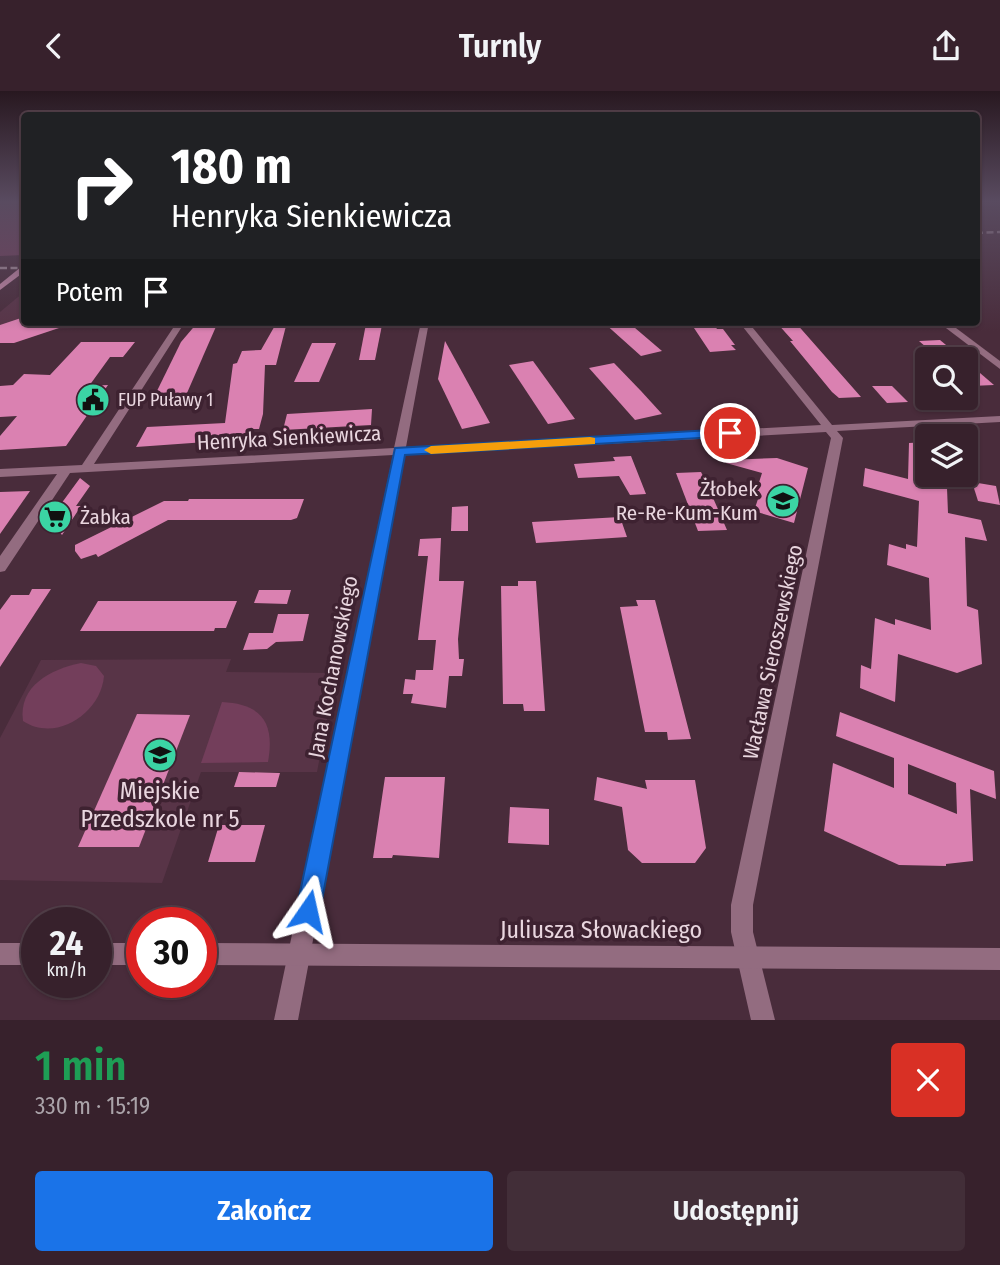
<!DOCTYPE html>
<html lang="pl">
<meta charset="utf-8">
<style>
:root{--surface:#37212c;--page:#422e38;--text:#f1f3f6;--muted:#aaa3a9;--line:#513e48;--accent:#1a73e8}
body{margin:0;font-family:"Fira Sans Condensed",sans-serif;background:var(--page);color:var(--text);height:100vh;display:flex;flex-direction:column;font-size:26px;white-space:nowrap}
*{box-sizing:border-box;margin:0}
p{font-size:23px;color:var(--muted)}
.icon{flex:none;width:38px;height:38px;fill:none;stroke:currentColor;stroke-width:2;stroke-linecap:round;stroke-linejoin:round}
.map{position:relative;height:929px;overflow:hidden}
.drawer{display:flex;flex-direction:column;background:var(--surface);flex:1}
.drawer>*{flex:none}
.hud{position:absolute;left:21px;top:21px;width:959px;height:214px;border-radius:7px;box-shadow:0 2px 5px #0004,0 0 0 2px var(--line);background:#202124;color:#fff;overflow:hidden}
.controls{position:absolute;left:915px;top:256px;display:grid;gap:14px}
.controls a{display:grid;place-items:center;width:63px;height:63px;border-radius:7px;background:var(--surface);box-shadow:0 2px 5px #0004,0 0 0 2px var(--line);font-size:35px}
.speed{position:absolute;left:21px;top:816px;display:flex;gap:14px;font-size:35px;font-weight:700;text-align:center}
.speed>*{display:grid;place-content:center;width:91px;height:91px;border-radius:50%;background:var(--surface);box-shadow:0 2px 5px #0004,0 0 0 2px var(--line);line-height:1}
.speed small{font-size:18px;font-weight:400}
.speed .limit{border:10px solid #d22;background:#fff;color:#111}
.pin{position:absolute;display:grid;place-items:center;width:60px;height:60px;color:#fff;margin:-30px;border:4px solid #fff;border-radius:50%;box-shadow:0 2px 7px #0007}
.me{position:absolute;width:77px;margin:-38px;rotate:11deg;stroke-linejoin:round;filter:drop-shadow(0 0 5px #0008)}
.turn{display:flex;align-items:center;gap:24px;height:147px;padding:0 35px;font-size:32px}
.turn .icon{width:91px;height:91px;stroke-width:2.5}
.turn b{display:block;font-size:49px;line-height:60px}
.then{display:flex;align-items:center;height:66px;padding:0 35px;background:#0003;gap:14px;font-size:26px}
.round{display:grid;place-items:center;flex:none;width:74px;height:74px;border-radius:7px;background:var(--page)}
.head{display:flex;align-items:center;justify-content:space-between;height:119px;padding:0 35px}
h1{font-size:42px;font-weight:600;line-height:52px;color:#1e9e55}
.action{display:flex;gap:14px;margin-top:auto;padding:14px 35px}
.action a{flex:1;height:80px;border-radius:7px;background:var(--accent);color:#fff;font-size:28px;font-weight:600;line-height:80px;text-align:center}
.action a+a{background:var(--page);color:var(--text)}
header{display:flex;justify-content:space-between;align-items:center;height:91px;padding:0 35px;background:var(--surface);font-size:32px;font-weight:600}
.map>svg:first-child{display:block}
.built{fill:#583447}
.green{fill:#733e5b}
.building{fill:#da81b1;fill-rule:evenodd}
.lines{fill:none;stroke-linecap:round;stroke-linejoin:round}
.minor{fill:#936c80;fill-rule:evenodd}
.tertiary{fill:#936c80;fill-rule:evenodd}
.secondary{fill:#c68aa9;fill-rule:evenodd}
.rail{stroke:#ab94a0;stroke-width:2.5;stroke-dasharray:7 3.5;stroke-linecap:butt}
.route{fill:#1a73e8;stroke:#114b97;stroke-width:2}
.slow{fill:#f59e0b}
.labels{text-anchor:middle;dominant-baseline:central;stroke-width:7;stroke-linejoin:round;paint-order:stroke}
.far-poi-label{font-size:18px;fill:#e9d6df;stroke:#3e2231;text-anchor:start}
.street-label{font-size:21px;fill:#e9d6df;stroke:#3e2231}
.poi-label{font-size:21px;fill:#e9d6df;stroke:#3e2231;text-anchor:end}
.near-poi-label{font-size:24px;fill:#e9d6df;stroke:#3e2231}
.near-street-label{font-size:24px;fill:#e9d6df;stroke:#3e2231}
</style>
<header><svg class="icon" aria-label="back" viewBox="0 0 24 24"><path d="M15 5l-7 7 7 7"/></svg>Turnly<svg class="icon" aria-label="share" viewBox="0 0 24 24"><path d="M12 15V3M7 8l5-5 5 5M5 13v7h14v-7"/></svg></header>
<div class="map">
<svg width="1000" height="929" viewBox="0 0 1000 929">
<rect width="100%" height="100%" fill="#492c3b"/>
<g class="built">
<polygon points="24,201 24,231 83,231 77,237 0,239 0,221"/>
<polygon points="231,568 226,581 336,582 317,681 201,681 162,792 0,789 0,647 41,569"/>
</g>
<g class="green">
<polygon points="0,110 24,110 24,164 0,165"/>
<path d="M81,572L96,575L104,585C101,622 56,652 23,630C18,595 51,578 81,572Z"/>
<path d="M222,611C262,613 275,632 268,671L201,672Z"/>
</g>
<g class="building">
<polygon points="24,226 24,231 68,231 68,234 14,252 0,252 0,234"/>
<polygon points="198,231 218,231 187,302 155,304 181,251"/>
<polygon points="277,231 287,231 276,274 265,274 263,323 259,338 252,338 248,348 136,356 147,336 225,332 233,273 237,272 242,260 261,259"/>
<polygon points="603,231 628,231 662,260 641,265"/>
<polygon points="690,231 712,231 717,238 723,238 735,254 731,254 736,259 710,261"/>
<polygon points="776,231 795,231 861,306 839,307 832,301 790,250 798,250 793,250"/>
<polygon points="366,233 382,234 375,269 359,269"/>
<polygon points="940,249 963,268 940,268 919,250"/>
<polygon points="445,250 490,332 462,338 438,288"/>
<polygon points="81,251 135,251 123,266 110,266 89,295 108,294 66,355 0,359 0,345 17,325 0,326 0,295 13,294 24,283 50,284"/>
<polygon points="312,252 336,252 319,291 294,291"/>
<polygon points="533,270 575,328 548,333 509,274"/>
<polygon points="966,270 994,294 971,295 966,290"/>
<polygon points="614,272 641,300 662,323 635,329 589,277"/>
<polygon points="872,295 892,295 908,311 887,312"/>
<polygon points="372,318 371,334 283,339 287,323"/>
<polygon points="928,351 928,383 941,383 942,396 947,397 948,422 981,429 987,450 965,446 967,515 978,519 982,573 957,582 898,563 895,611 860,597 861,574 871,578 875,527 895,534 895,528 931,539 929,487 887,474 889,453 906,458 906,453 917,456 919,410 863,395 865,377 908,388 909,352"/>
<polygon points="631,365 646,403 630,404 619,385 578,387 574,373 615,370 613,366"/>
<polygon points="777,367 808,377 794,432 754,420 758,408 754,407 762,382 726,372 727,369"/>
<polygon points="701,381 707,393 727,439 698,440 676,382"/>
<polygon points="80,387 90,395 76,415 81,415 62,444 50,428"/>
<polygon points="972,391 996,395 1000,414 978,410"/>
<polygon points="30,400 0,443 0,401"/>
<polygon points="189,408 304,408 297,427 291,429 168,429 98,466 96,463 81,468 75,460 75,454 164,410 188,410"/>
<polygon points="468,415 468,440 451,440 452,416"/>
<polygon points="620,426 627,446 536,452 532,431"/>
<polygon points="441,447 439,490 464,490 458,548 459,568 464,568 462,585 449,585 446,617 411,612 413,603 403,603 405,588 415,589 416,579 433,579 436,549 418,549 428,465 418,465 420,448"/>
<polygon points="518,490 536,490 545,620 524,620 523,613 503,613 501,495 518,495"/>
<polygon points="32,498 51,498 0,576 0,519 11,504 29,504"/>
<polygon points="259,499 291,499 287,513 254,512"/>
<polygon points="636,509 655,509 691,648 668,649 667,641 645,641 620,516 638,515"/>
<polygon points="98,510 237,510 226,537 215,537 214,540 80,540"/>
<polygon points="278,523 309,523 303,550 276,551 267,558 243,559 249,542 273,542"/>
<path d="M840,621L994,680L996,708L970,698L973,770L946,773V775L899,774L824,740L833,672L894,697V667L836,645ZM908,673L956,692L957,723L908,703Z"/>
<polygon points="137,623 190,624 139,756 78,756"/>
<polygon points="239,681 280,682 276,696 234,696"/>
<polygon points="385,686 445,686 439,767 393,764 392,767 373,767"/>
<polygon points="597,686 647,698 645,689 695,689 706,757 695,772 642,772 628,759 622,716 594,709"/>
<polygon points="510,716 549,718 549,754 508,752"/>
<polygon points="219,734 265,734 255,771 208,771"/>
</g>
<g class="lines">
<g class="minor">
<polygon points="177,231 185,231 94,373 394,357 421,231 429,231 406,356 821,334 739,231 748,231 832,334 1000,325 1000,331 837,340 843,347 753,814 753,841 775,929 751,929 731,841 731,814 831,347 826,341 404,364 298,929 274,929 393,364 70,382 5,480 0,481 0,465 57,383 0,386 0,378 82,374"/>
<polygon points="938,231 948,231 1000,270 1000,278"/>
</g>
<g class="tertiary">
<rect x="0" y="852" width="37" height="22"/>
<rect x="96" y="852" width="46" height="22"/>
<polygon points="201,852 1000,857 1000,879 201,874"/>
</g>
<polygon class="secondary" points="21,176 24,176 24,181 0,199 0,193"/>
<g class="rail">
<polyline points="976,142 1000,141"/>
<polyline points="0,177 24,177"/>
</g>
</g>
<linearGradient id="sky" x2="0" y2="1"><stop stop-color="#281820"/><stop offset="0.46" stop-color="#594b60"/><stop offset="1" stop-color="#594b60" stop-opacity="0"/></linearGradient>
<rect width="1000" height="240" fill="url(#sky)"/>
<polygon class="route" points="730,338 736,342 734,345 405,364 320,820 317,829 308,832 299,829 296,820 395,357"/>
<polygon class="slow" points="590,346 595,347 595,353 431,363 424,359 431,355"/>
<defs>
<symbol id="civic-disc" viewBox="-11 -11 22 22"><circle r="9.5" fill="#3bd4a4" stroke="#3e2231"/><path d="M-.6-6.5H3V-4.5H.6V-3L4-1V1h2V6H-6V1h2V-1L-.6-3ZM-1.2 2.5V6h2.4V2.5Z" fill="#111"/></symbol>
<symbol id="school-disc" viewBox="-11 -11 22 22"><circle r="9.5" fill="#3bd4a4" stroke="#3e2231"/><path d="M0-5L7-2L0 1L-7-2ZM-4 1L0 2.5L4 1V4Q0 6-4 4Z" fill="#111"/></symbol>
<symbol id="supermarket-disc" viewBox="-11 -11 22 22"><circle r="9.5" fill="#3bd4a4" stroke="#3e2231"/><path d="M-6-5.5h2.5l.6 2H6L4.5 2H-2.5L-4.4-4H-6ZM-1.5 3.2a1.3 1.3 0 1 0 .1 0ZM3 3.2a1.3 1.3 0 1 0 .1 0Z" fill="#111"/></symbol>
</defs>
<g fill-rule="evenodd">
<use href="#civic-disc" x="74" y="290" width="38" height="38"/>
<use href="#school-disc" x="764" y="391" width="38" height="38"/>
<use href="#supermarket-disc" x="36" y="407" width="38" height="38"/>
<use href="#school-disc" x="141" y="645" width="38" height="38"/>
</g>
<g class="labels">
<g class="far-poi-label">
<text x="118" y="309">FUP Puławy 1</text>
</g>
<g class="street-label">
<text transform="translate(289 347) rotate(-3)">Henryka Sienkiewicza</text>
<text transform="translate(773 561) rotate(-78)">Wacława Sieroszewskiego</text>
<text transform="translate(333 576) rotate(-79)">Jana Kochanowskiego</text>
</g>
<g class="poi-label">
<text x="758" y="398">Żłobek<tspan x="758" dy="24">Re-Re-Kum-Kum</tspan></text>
<text x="80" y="426" text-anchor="start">Żabka</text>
</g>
<g class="near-poi-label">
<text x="160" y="700">Miejskie<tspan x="160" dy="28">Przedszkole nr 5</tspan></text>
</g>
<g class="near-street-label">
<text x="601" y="839">Juliusza Słowackiego</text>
</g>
</g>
</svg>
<div class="controls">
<a><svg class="icon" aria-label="search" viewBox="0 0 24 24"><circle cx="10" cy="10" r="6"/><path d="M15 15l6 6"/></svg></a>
<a><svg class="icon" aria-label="layers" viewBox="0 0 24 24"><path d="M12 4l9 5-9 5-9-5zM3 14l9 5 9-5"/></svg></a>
</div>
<div class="speed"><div>24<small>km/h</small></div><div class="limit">30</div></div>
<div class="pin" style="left:730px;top:342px;background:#d93025"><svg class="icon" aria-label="arrive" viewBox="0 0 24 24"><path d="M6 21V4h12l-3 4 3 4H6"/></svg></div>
<svg class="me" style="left:308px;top:820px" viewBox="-20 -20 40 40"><path d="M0-17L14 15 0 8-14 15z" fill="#1a73e8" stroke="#fff" stroke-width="4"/></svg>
<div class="hud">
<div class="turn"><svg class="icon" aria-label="right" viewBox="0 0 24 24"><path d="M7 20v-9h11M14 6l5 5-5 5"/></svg><div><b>180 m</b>Henryka Sienkiewicza</div></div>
<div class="then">Potem<svg class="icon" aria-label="arrive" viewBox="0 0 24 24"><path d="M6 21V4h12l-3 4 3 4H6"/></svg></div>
</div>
</div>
<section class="drawer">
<div class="head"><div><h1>1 min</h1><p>330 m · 15:19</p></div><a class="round" style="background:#d93025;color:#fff"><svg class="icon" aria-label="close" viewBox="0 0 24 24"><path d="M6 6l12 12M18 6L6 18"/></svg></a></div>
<div class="action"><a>Zakończ</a><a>Udostępnij</a></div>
</section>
